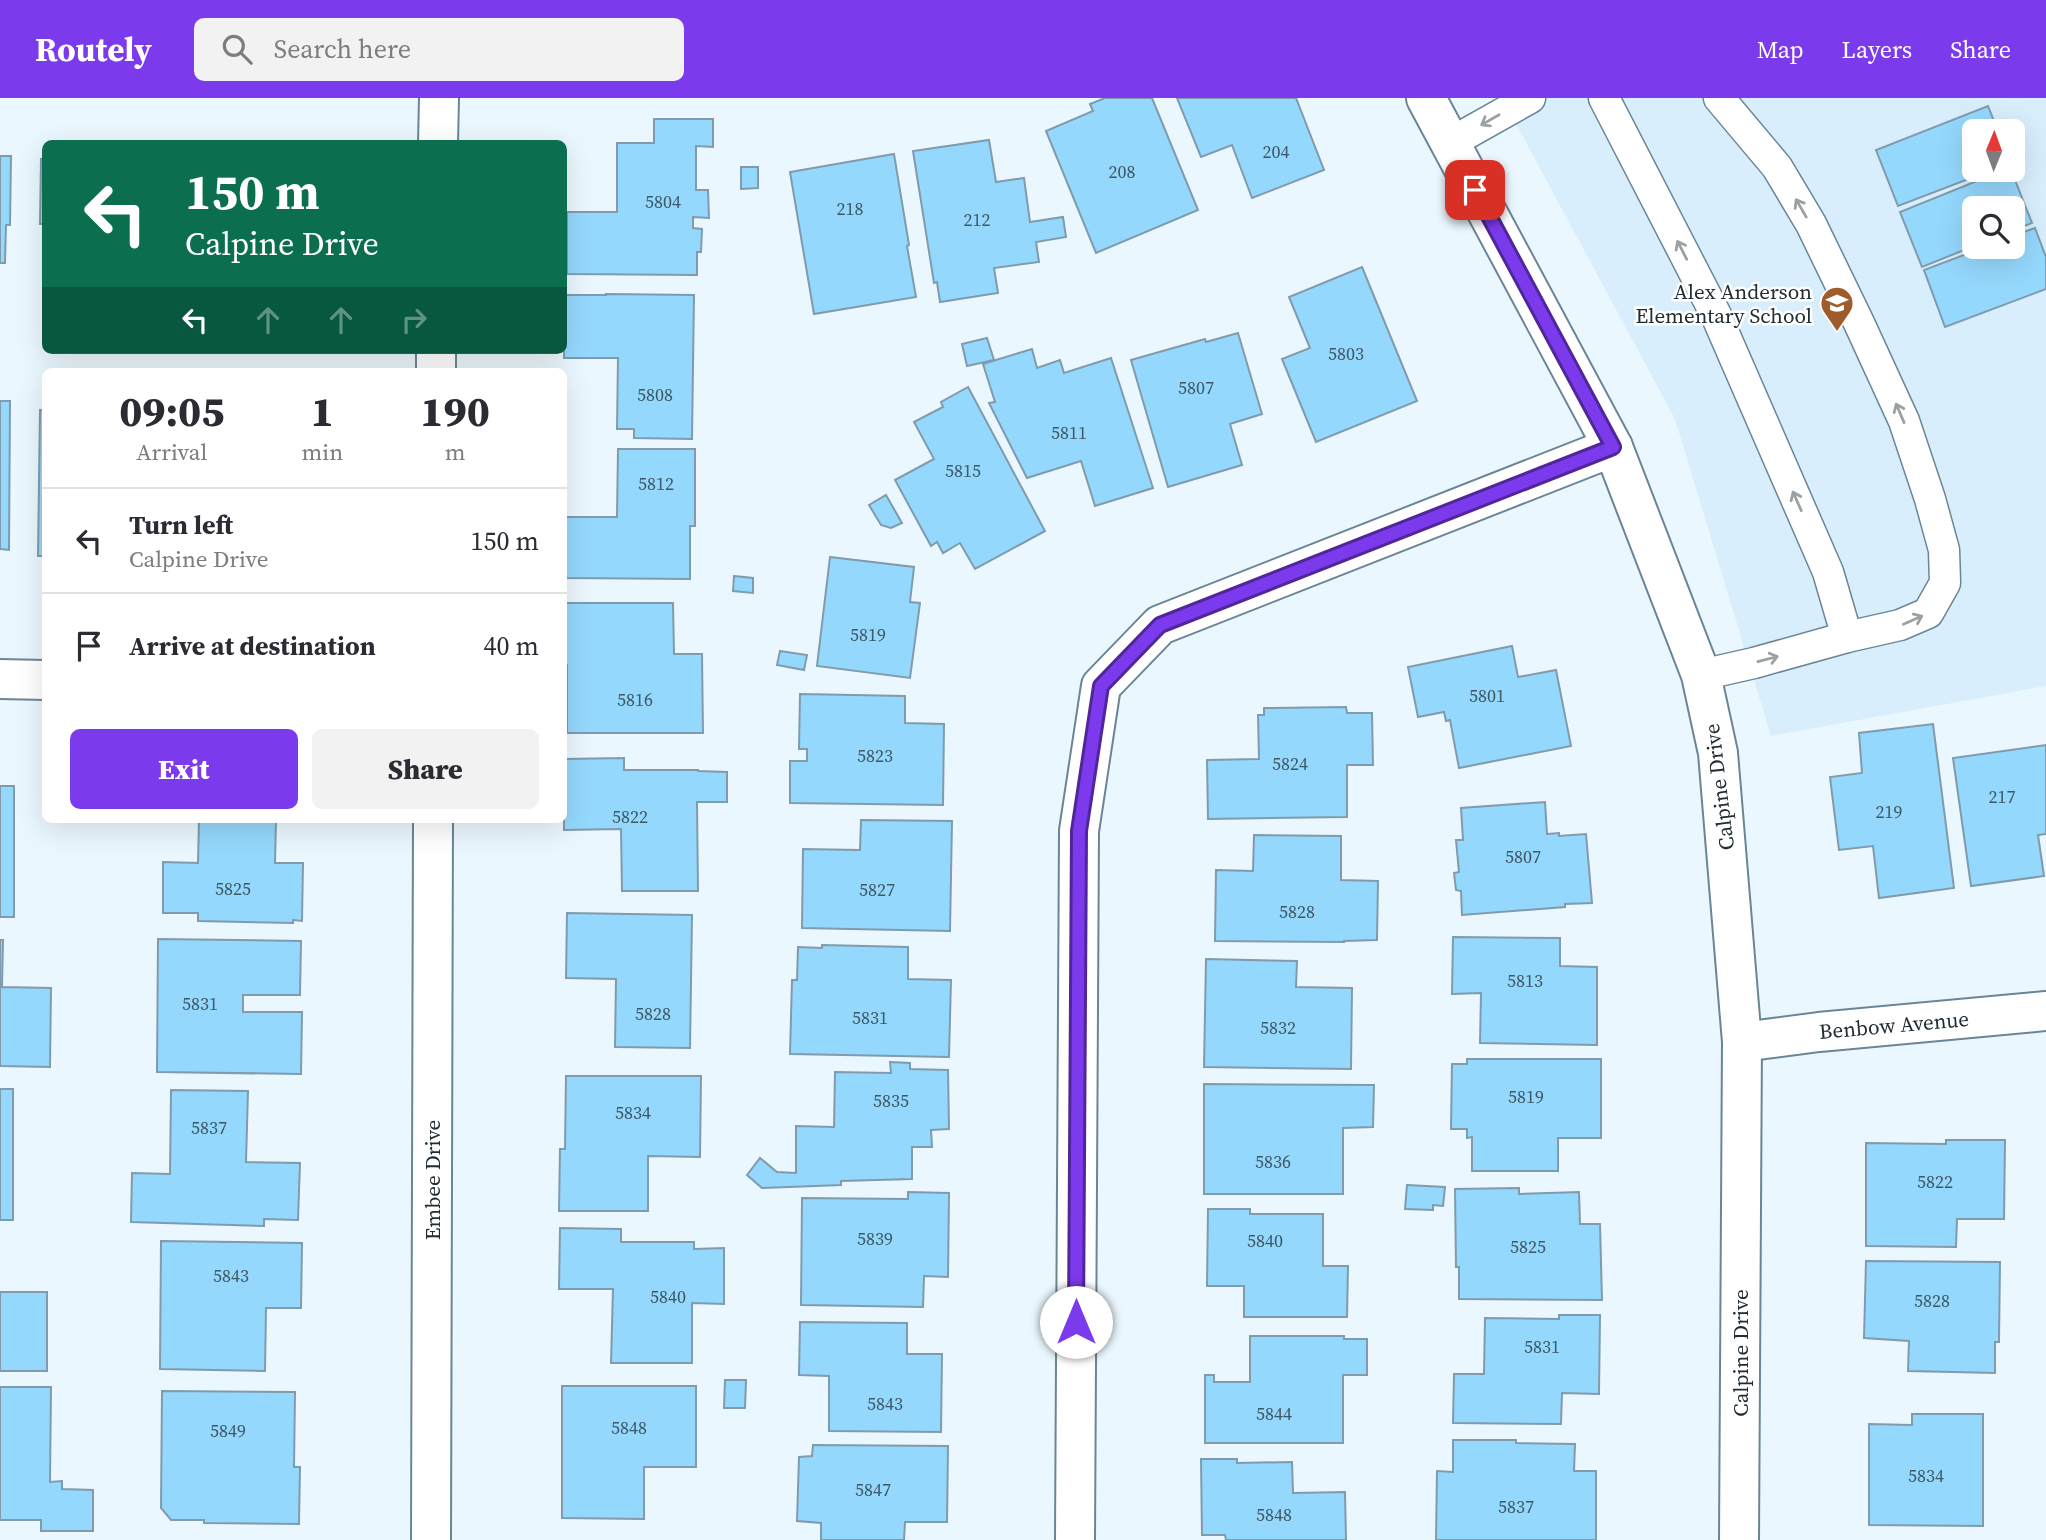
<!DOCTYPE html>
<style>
:root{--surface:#fff;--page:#f2f2f3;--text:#2b2b33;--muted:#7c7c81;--line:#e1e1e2;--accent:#7c3aed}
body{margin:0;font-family:"Source Serif 4",serif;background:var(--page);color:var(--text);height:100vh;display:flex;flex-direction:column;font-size:26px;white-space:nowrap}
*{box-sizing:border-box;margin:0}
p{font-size:23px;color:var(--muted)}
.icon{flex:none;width:38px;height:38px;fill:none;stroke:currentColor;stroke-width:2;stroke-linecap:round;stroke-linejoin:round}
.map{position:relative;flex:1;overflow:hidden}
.panel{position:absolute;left:42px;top:270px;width:525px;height:455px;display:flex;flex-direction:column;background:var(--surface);border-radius:10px;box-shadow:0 7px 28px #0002}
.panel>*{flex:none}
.banner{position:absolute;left:42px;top:42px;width:525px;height:214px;border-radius:10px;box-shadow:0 7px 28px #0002;background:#0b6e4f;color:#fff;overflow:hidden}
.needle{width:46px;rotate:1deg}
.controls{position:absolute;left:1962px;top:21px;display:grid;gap:14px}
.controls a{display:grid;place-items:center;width:63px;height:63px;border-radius:10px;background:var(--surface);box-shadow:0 7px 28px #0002;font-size:35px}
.pin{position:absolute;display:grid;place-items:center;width:60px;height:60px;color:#fff;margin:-30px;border-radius:14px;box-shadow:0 4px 10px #0006}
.me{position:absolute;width:77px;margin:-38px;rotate:0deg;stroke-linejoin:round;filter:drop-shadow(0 0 5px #0008)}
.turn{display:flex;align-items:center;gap:24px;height:147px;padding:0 28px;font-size:32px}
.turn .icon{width:91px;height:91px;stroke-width:2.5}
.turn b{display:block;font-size:49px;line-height:60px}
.lanes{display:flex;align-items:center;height:66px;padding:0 28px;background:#0003;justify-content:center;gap:35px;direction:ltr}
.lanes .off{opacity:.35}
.eta{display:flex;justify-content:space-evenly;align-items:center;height:119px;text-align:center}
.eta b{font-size:42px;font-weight:800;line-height:49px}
.action{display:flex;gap:14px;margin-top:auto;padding:14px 28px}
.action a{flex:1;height:80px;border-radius:10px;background:var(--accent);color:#fff;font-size:28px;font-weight:800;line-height:80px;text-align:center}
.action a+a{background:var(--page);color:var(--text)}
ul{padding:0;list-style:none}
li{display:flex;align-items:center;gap:21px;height:105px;padding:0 28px;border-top:2px solid var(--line)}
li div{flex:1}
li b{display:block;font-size:26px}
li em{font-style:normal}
header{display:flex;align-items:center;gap:42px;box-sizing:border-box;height:98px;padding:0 35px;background:var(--accent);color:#fff}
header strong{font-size:33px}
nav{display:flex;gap:38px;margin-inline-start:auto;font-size:24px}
.search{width:490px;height:63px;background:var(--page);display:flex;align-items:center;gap:18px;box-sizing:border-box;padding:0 24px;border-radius:10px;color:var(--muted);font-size:26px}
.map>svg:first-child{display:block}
.built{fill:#d8eefc;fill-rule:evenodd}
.building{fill:#95d8fd;stroke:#7f9bac;stroke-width:2}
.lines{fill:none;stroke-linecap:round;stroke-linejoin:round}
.service-casing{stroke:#6a8696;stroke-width:33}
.minor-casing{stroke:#6a8696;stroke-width:42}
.service{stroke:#fff;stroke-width:30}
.minor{stroke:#fff;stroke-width:38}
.oneway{stroke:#9ba0a3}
.route-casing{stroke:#51269a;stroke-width:18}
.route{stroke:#7c3aed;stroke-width:12}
.labels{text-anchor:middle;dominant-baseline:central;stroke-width:5;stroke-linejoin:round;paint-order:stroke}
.number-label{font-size:18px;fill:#3e5866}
.poi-label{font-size:21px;fill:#212d33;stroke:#fff;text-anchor:end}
.street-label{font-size:21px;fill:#212d33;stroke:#fff}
</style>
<header>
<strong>Routely</strong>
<div class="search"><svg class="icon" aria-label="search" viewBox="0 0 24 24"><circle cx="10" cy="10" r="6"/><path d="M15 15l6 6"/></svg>Search here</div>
<nav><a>Map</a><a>Layers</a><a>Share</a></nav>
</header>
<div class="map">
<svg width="2046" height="1442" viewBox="0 0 2046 1442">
<rect width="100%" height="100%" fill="#ebf7fe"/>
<path class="built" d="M1502,0H2046V588L1771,638L1675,321ZM1974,33H2012V72H1974ZM1974,110H2012V149H1974Z"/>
<g class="building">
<polygon points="1105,0 1152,0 1198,112 1096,155 1046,33 1093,13 1090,6"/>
<polygon points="1177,0 1296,0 1324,72 1252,100 1232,47 1201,59"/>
<polygon points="1988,8 1998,33 1974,33 1974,72 1992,72 1898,108 1876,52"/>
<polygon points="654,21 713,21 713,49 696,48 696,92 708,92 709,120 693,119 693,130 702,131 701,154 697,154 697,177 567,176 567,114 617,114 617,45 654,45"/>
<polygon points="989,42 996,84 1024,80 1030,124 1063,119 1066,139 1036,144 1039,164 994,170 998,195 940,204 937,184 934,185 913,53"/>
<polygon points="894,56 909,147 907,148 916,199 814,216 790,74"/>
<polygon points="0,58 11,58 10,127 6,127 5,165 0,165"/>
<polygon points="41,61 46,61 46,126 40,126"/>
<polygon points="741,69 758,69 758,90 741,91"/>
<polygon points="2004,72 2011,72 2032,125 2012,133 2012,110 1974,110 1974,148 1922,169 1900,114"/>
<polygon points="2035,130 2046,159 2046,191 1945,229 1924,172 1985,149 2012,149 2012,138"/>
<polygon points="1362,169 1417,303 1316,344 1282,261 1310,250 1289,199"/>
<polygon points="606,196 694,197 692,341 634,340 634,331 617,331 618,260 564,260 565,197 606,197"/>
<polygon points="1238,235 1262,316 1230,326 1242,367 1168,389 1131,262 1205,241 1206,244"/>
<polygon points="987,240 994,262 967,268 962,246"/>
<polygon points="1032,251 1037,270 1060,262 1064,275 1111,260 1153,390 1095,408 1081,363 1027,380 989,305 995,304 983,266"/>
<polygon points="968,289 1045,433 975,471 960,445 943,455 937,444 931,448 895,382 934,361 914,324 943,309 941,304"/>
<polygon points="0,303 10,303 9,452 0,451"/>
<polygon points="40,312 46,313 46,458 38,458"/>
<polygon points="618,351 695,351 695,428 690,428 690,481 564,480 564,419 617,419"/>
<polygon points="886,397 902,425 891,430 881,427 869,407"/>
<polygon points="830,459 914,469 910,504 920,505 910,580 817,568"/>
<polygon points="734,478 753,480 753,495 733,493"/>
<polygon points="564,505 673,505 674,556 702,556 703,635 567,635 567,567 564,567"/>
<polygon points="1512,548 1518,579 1556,572 1571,648 1459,670 1450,622 1446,623 1444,614 1418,619 1408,569"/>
<polygon points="780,553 807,557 804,572 777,567"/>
<polygon points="800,596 905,598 905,625 944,626 943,707 790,705 790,663 807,663 807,651 799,651"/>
<polygon points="1346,609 1347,615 1372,615 1373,667 1347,667 1347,719 1208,721 1207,662 1259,661 1258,617 1264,617 1264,610"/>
<polygon points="1933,626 1954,790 1879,800 1873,748 1839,752 1830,679 1862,675 1859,635"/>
<polygon points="2046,647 2046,736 2038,737 2044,778 1971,788 1953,660"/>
<polygon points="624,660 624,672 698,672 698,673 727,674 727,704 697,704 698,793 622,793 621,731 564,732 564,661"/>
<rect x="0" y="688" width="14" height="131"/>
<polygon points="1545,704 1547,736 1559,735 1559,738 1586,736 1592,805 1565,806 1565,809 1462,817 1461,793 1456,792 1454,775 1459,774 1456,742 1463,742 1461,710"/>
<polygon points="199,721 276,721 275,765 303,765 302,823 293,822 293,825 198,823 198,815 163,815 163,764 198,765"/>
<polygon points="861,722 952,723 950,833 802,830 803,751 860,752"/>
<polygon points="1254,737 1341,738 1341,782 1378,783 1377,842 1344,843 1344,844 1215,843 1216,772 1253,773"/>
<polygon points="567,815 692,817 690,950 615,949 616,881 566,880"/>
<polygon points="1453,839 1560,840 1560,868 1597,869 1597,947 1480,945 1481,895 1452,896"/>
<polygon points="158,841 301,843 300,897 243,897 243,914 302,914 301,976 157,974"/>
<polygon points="0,842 3,842 2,889 51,890 50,969 0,968"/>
<polygon points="822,847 908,849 908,881 951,882 949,959 790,956 792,882 797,882 798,849 822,850"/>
<polygon points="1206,861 1297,863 1296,889 1352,890 1351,971 1204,969"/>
<polygon points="1467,961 1601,961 1601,1040 1558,1040 1558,1073 1472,1073 1472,1039 1467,1040 1467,1031 1451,1031 1452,966 1467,966"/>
<polygon points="890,964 910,965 910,971 948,972 949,1031 931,1032 932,1049 912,1049 912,1081 841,1083 841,1087 762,1090 747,1077 760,1060 777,1074 796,1075 796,1028 834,1029 835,974 891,975"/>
<polygon points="566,978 701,978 700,1059 648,1058 648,1113 559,1113 560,1051 565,1051"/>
<polygon points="1204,986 1374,987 1373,1029 1343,1030 1343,1096 1204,1096"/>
<rect x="0" y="991" width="13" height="131"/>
<polygon points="171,992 248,993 246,1064 300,1065 298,1122 264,1121 264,1128 131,1124 132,1075 170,1076"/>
<polygon points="1946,1042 2005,1042 2004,1121 1957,1121 1956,1149 1866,1148 1866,1045 1946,1046"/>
<polygon points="1407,1087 1445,1089 1443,1108 1433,1107 1433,1112 1405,1111"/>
<polygon points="1519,1090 1519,1096 1579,1094 1580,1126 1600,1126 1602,1202 1459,1201 1459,1169 1456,1169 1455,1091"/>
<polygon points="908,1094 949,1095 948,1179 924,1178 923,1209 801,1207 802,1100 908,1101"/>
<polygon points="1208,1111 1250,1111 1250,1116 1323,1116 1323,1168 1348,1168 1347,1219 1244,1219 1244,1188 1207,1188"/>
<polygon points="560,1130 621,1131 621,1144 694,1144 694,1151 724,1150 724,1206 692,1205 692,1265 611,1265 613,1191 559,1191"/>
<polygon points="161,1143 302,1145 301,1210 266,1210 265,1273 160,1271"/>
<polygon points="1866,1163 2000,1164 1999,1244 1995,1244 1995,1275 1908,1273 1909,1243 1864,1240"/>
<rect x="0" y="1194" width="47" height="79"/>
<polygon points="1559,1217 1600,1217 1599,1296 1562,1295 1561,1326 1453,1325 1454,1276 1484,1276 1485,1220 1559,1221"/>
<polygon points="800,1224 907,1225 907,1256 942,1256 941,1334 829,1333 829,1278 799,1277"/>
<polygon points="1250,1238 1344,1238 1344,1241 1367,1241 1367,1277 1343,1277 1343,1345 1205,1345 1205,1277 1214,1277 1214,1284 1250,1284"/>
<polygon points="725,1282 746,1282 745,1310 724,1310"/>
<polygon points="562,1288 696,1288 696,1369 644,1369 644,1421 562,1420"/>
<polygon points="0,1289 51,1289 50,1384 62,1383 62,1391 93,1392 93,1433 41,1433 41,1422 0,1422"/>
<polygon points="162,1293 295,1294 294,1369 300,1369 299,1426 204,1425 204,1422 171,1422 161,1410"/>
<polygon points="1912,1316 1983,1316 1983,1428 1869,1427 1869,1326 1912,1327"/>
<polygon points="1453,1342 1516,1342 1516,1345 1575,1346 1574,1373 1596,1373 1596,1442 1436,1442 1437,1373 1453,1374"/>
<polygon points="813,1347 948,1348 947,1424 905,1424 904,1442 821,1442 821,1425 797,1423 799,1359 812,1358"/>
<polygon points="1201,1361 1237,1361 1237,1365 1292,1364 1293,1395 1345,1394 1346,1442 1226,1442 1225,1437 1202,1437"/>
</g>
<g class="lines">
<defs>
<g id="service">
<polyline points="1604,0 1716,217 1828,474 1847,539 1754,565 1701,577"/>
<polyline points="1719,0 1777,69 1811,126 1859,225 1904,323 1930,401 1944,452 1945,485 1928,515 1900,527 1847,539"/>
<polyline points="1450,45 1530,0"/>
</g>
<g id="minor">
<polyline points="1426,0 1613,349 1701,577 1718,655 1742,944 1739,1442"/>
<polyline points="438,46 439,0"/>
<polyline points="436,273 436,252"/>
<polyline points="0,581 46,582"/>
<polyline points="1742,944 1819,934 2046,913"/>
<polyline points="431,1442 433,721"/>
<polyline points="1075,1442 1079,733 1101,588 1160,527 1613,349"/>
</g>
</defs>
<use href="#service" class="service-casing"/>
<use href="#minor" class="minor-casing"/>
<use href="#service" class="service"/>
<use href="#minor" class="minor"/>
</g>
<defs><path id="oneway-shaft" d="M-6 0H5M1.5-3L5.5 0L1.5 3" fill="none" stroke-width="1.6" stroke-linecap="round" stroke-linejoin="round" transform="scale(1.75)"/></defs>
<g class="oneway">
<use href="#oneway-shaft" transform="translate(1490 22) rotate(150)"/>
<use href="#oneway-shaft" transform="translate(1801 110) rotate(-120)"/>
<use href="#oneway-shaft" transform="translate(1682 152) rotate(-117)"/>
<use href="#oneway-shaft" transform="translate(1900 315) rotate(-113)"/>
<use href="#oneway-shaft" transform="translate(1797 403) rotate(-114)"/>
<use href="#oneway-shaft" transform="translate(1913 522) rotate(-24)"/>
<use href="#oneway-shaft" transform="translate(1768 561) rotate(-15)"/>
</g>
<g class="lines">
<defs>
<polyline id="route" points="1076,1224 1079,733 1101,588 1160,527 1613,349 1475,92"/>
</defs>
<use href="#route" class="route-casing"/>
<use href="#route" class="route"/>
</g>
<defs>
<symbol id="school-pin" viewBox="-11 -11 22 30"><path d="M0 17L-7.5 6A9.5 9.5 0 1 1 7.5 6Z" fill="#9e5b2b" stroke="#fff"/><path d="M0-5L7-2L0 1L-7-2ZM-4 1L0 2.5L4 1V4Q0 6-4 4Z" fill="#fff"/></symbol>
</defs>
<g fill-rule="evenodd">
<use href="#school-pin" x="1818" y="186" width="38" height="52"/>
</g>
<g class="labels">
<g class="number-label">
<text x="1276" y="53">204</text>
<text x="1122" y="73">208</text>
<text x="663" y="103">5804</text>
<text x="850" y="110">218</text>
<text x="977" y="121">212</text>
<text x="1346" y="255">5803</text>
<text x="1196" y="289">5807</text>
<text x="655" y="296">5808</text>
<text x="1069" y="334">5811</text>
<text x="963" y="372">5815</text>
<text x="656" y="385">5812</text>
<text x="868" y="536">5819</text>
<text x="1487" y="597">5801</text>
<text x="635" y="601">5816</text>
<text x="875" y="657">5823</text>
<text x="1290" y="665">5824</text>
<text x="2002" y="698">217</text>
<text x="1889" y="713">219</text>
<text x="630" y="718">5822</text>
<text x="1523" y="758">5807</text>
<text x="233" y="790">5825</text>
<text x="877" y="791">5827</text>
<text x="1297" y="813">5828</text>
<text x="1525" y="882">5813</text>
<text x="200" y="905">5831</text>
<text x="653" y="915">5828</text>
<text x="870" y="919">5831</text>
<text x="1278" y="929">5832</text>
<text x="1526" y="998">5819</text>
<text x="891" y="1002">5835</text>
<text x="633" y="1014">5834</text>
<text x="209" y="1029">5837</text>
<text x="1273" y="1063">5836</text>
<text x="1935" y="1083">5822</text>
<text x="875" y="1140">5839</text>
<text x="1265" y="1142">5840</text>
<text x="1528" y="1148">5825</text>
<text x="231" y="1177">5843</text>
<text x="668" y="1198">5840</text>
<text x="1932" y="1202">5828</text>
<text x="1542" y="1248">5831</text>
<text x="885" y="1305">5843</text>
<text x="1274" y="1315">5844</text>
<text x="629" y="1329">5848</text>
<text x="228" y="1332">5849</text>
<text x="1926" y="1377">5834</text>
<text x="873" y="1391">5847</text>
<text x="1516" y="1408">5837</text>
<text x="1274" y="1416">5848</text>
</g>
<g class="poi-label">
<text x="1812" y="193">Alex Anderson<tspan x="1812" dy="24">Elementary School</tspan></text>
</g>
<g class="street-label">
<text transform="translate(1719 689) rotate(-97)">Calpine Drive</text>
<text transform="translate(1894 927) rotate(-5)">Benbow Avenue</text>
<text transform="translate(432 1082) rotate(-90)">Embee Drive</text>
<text transform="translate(1740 1255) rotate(-90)">Calpine Drive</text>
</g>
</g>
</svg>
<div class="controls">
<a><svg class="needle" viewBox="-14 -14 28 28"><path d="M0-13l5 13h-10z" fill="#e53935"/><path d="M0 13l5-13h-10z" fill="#7c7c81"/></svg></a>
<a><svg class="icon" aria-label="search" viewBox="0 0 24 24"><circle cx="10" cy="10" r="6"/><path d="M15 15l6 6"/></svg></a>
</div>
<div class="pin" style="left:1475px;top:92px;background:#d93025"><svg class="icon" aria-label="arrive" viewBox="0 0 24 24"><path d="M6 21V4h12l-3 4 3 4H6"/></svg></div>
<svg class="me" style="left:1076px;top:1224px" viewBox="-20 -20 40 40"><circle r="19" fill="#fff"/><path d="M0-13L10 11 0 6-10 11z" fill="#7c3aed"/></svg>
<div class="banner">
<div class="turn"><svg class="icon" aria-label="left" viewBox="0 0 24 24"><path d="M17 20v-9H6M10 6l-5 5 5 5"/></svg><div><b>150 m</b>Calpine Drive</div></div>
<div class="lanes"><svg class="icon" aria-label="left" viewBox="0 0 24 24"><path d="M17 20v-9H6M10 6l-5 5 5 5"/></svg><svg class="icon off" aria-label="ahead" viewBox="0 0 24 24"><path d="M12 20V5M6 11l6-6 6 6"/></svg><svg class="icon off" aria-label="ahead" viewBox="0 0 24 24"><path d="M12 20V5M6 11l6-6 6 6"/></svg><svg class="icon off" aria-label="right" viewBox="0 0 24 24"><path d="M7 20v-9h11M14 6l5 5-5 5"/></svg></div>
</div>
<section class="panel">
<div class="eta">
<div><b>09:05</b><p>Arrival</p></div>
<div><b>1</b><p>min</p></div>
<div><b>190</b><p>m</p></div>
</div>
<ul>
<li><svg class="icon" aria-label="left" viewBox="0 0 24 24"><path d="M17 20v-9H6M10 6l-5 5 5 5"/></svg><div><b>Turn left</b><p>Calpine Drive</p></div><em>150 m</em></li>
<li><svg class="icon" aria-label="arrive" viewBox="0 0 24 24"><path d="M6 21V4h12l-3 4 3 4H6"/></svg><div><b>Arrive at destination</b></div><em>40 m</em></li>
</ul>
<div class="action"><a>Exit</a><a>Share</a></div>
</section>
</div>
